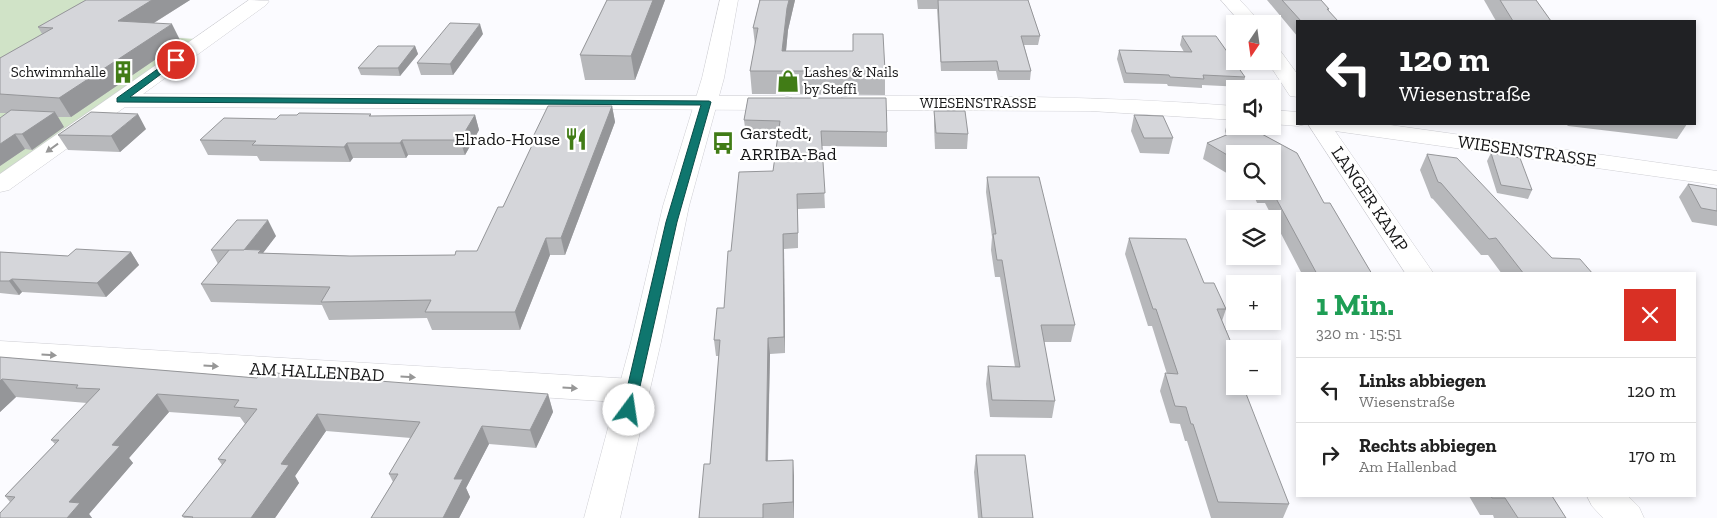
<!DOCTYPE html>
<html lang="de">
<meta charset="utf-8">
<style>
:root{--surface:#fff;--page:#f6f6f6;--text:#222;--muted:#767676;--line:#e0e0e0}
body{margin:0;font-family:"Zilla Slab",serif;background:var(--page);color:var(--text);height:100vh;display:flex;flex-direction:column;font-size:19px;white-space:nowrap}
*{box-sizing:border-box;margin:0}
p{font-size:16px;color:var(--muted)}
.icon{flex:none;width:28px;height:28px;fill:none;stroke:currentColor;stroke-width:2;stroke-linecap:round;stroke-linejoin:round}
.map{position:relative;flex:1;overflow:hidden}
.side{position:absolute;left:1296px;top:272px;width:400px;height:225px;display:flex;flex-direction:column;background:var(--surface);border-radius:0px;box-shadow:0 2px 8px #0003}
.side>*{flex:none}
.guide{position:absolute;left:1296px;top:20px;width:400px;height:105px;border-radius:0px;box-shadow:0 2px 8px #0003;background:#202124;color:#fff;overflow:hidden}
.needle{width:32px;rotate:193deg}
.tools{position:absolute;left:1226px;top:15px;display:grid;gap:10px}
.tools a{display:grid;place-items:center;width:55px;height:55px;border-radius:0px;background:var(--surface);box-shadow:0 2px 8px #0003;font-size:25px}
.pin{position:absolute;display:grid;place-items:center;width:42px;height:42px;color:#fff;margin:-21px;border:2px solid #fff;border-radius:50%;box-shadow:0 1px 5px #0007}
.me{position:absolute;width:55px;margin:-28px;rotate:14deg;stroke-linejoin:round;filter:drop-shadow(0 0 4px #0008)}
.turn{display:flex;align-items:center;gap:18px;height:105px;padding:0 20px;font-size:22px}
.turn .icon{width:65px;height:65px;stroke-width:2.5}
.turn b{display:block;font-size:35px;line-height:42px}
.round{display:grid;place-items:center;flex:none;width:52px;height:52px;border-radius:0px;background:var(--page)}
.overview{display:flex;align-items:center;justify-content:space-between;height:85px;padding:0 20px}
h1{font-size:30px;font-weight:800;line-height:38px;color:#1e9e55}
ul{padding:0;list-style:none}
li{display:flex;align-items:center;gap:15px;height:65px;padding:0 20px;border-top:1px solid var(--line)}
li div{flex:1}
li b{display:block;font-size:19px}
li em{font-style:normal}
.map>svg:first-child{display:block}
.green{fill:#d0e3c7}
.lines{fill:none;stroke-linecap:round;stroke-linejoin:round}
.minor-casing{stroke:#ceced3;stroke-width:1}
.major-casing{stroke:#ceced3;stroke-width:1}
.minor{fill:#fff;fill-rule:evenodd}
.major{fill:#fff;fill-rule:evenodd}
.wall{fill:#b7b8bb}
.shaded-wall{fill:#959699}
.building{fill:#d5d6da;stroke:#959699}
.oneway{fill:#979797}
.route{fill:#0f766e;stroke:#0a4d48}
.labels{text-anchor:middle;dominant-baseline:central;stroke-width:4.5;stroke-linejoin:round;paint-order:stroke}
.far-poi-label{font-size:15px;fill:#171718;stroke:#fff;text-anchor:end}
.far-street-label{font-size:15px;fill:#171718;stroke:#fff}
.poi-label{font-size:18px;fill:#171718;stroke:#fff;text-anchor:start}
.street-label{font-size:18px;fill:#171718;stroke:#fff}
</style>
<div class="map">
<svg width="1717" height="518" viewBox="0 0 1717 518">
<rect width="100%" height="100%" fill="#fbfbff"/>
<polygon class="green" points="0,0 106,0 132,35 196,39 0,177"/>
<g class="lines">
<defs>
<g id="minor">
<polygon points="249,0 269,1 266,5 143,94 784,96 792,98 795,103 792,108 784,110 125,107 9,190 0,192 0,174"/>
<polygon points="1221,0 1240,0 1262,24 1242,24"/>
<polygon points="1272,47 1279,49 1298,75 1298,97 1290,96 1267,61 1272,61"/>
<path d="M849,96C978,96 1106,96 1235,106V120L1091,111L849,110L841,108L838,103L841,98Z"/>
<polygon points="1272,110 1298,112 1298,124 1306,124 1298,126 1272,124"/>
<polygon points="1308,124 1383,124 1717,171 1717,185 1335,131 1434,274 1406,274"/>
<polygon points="0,341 633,379 644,383 649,391 644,399 633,403 0,363"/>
<polygon points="1587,496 1628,496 1639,507 1644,518 1603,518 1592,506"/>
</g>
<polygon id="major" points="720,0 738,0 724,78 689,206 661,342 620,518 584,518 631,342 663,206 702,78"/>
</defs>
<use href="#minor" class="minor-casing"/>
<use href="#major" class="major-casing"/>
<use href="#minor" class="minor"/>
<use href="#major" class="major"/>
</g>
<g class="wall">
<polygon points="86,0 190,0 154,23 181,42 71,117 58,117 64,127 32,150 25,149 0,166 7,113 0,113 0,58 42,34 38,27"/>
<polygon points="607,0 665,0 635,80 585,80 580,55"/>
<polygon points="759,0 795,0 788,30 786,51 885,71 885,95 752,94 750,71 755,45 753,28 759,3"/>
<polygon points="917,0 1028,0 1040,36 1038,45 1024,45 1031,71 1030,80 998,80 996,71 941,71 937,9 918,9"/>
<polygon points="1267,0 1321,0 1329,9 1328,11 1338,21 1298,21 1298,37"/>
<polygon points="1484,0 1536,0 1551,21 1496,21"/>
<polygon points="483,34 453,75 421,75 417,63"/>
<polygon points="1182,36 1245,77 1243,87 1202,85 1202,88 1168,86 1167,84 1124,83 1117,59 1119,50 1184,52 1180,45"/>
<polygon points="415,46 418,54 400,76 361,75 358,68"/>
<polygon points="748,98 887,132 887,147 822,146 825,208 798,209 798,248 784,249 785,353 770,354 768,461 794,476 794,518 699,518 710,464 719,356 716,356 714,340 724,308 731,251 773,171 778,135 746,135 744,120"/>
<polygon points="612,106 615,122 565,255 550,255 520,330 432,330 427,318 329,320 322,305 211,302 201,284 218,264 211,250 276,236 263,253 350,256 455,255 477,251 503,207 533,144 532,139"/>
<polygon points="934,111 968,134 967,149 935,149 934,126"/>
<polygon points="371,114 371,116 475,115 479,130 465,155 408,155 406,158 353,158 350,162 260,161 257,156 208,155 200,140 276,119"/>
<polygon points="1134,115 1173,138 1169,154 1140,153 1131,131"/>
<polygon points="1229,116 1235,120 1235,126 1247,126 1297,153 1324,203 1330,203 1372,274 1302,274 1265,203 1257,203 1252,191 1272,191 1272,154 1235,154 1235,173 1230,175 1203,159 1207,143 1226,135 1225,131"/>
<polygon points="1566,124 1687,124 1677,139 1568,126"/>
<polygon points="146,129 120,152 68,150 58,135"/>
<polygon points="1491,153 1532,190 1528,199 1497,193 1487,161"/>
<polygon points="1427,154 1552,258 1593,274 1502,274 1488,255 1481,255 1433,199 1431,198 1420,170"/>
<polygon points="987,177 1075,325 1071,342 1044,342 1055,401 1052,418 990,417 986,384 988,366 1015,367 1000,277 995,277 991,250 992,237 986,192"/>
<polygon points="1688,184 1717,189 1717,226 1692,222 1679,197"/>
<polygon points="1129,238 1204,283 1226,309 1222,321 1235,352 1235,386 1289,504 1283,518 1211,518 1187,441 1185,441 1180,424 1170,423 1160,391 1165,373 1167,374 1152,326 1148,326 1125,254"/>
<polygon points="0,252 68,256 131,252 139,265 106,297 22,292 19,295 0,293"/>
<polygon points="0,357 257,378 548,394 553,412 536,448 489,444 466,488 470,497 459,518 371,518 393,482 389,474 411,438 326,431 295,476 299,483 275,518 184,518 182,516 222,465 218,459 245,424 240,417 169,412 129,458 133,463 89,514 92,518 0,518 10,502 5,496 55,444 51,440 87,403 16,397 0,412"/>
<polygon points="976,455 1033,518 978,518 974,472"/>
<polygon points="1469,496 1552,496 1566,518 1494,518 1493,515 1480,515"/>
</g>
<g class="shaded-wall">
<polygon points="152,0 190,0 128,39 118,21"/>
<polygon points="653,0 665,0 635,80 631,56"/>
<polygon points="789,0 795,0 788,30 784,71 782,51 787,8"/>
<polygon points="172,24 181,42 71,117 59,98"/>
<polygon points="480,24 483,34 453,75 450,64"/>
<polygon points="415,46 418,54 400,76 398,68"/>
<polygon points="612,106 615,122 565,255 561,238"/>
<polygon points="55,112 64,127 32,150 22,134"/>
<polygon points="138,114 146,129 120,152 111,136"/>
<polygon points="475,115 479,130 465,155 460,140"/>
<polygon points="15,134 25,149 0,166 0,144"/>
<polygon points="402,140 408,155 406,158 400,143"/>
<polygon points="347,143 353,158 350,162 344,147"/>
<polygon points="1234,159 1235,159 1235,173 1230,175"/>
<polygon points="797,194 798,209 798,248 798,233"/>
<polygon points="268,220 276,236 263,253 244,250"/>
<polygon points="783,234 784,249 785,353 784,337"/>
<polygon points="546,238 550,255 520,330 515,312"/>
<polygon points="131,252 139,265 106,297 97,283"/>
<polygon points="12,279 22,292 19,295 9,281"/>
<polygon points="768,338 770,354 767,477 766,461"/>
<polygon points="2,379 16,397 0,412 0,381"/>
<polygon points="157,394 169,412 129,458 133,463 89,514 92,518 67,518 69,502 112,445"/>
<polygon points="548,394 553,412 536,448 530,430"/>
<polygon points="317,414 326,431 295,476 299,483 275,518 251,518 281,464"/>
<polygon points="482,426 489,444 466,488 470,497 459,518 443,518 454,479"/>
<polygon points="793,460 794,476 794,518 793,502"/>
</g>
<g class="building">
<polygon points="86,0 152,0 118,21 172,24 59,98 0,94 0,58 53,28 38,27"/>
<polygon points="607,0 653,0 631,56 580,55"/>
<polygon points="760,0 789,0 787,8 782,51 853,51 853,34 883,34 885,71 750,71 758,28 753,28"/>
<polygon points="938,0 1028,0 1040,36 1021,36 1031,71 999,71 997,61 941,62"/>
<polygon points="1282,0 1321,0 1329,9 1327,9 1338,21 1301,21"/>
<polygon points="1500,0 1536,0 1551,21 1513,21"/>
<polygon points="450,23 480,24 450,64 417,63"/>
<polygon points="1182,36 1216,36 1245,77 1203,75 1204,79 1170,77 1169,75 1126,73 1119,50 1192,52"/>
<polygon points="378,46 415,46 398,68 358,68"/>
<polygon points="748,98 886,98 887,132 821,131 825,193 797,194 798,233 783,234 784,337 768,338 766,461 793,460 793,502 763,504 763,518 699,518 704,464 710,464 720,340 714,340 717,308 724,308 728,251 731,251 739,172 773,171 780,121 744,120"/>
<polygon points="548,106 612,106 561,238 546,238 515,312 425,312 431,300 321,302 330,287 201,284 230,249 261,250 258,253 350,256 455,255 456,251 477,251 498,207 503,207 535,139 532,139"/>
<polygon points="11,110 55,112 22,134 15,134 0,144 0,118"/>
<polygon points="934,111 965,111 968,134 936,133"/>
<polygon points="91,112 138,114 111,136 58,135"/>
<polygon points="299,113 371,114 369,116 475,115 460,140 402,140 400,143 347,143 344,147 252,145 256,141 200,140 224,118 276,119 280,115 297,115"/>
<polygon points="1134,115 1163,116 1173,138 1144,138"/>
<polygon points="1229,116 1235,120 1235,126 1247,126 1297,153 1324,203 1330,203 1372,274 1317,274 1272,191 1272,154 1235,154 1235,159 1234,159 1207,143 1236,131"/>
<polygon points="1491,153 1520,158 1532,190 1501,185"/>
<polygon points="1427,154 1457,158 1552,258 1580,259 1593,274 1524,274 1496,238 1489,239 1441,183 1438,182"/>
<polygon points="987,177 1039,177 1075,325 1041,325 1055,401 992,400 988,366 1020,367 1002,260 997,260 993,234 996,234"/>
<polygon points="1688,184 1717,189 1717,211 1701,208"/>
<polygon points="237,220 268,220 244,250 211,250"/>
<polygon points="1129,238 1186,239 1204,283 1214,283 1226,309 1217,309 1235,352 1235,363 1233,363 1235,367 1235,386 1243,386 1289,504 1218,502 1193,424 1191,424 1186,407 1175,406 1165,373 1178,374 1156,309 1153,309"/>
<polygon points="76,249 131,252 97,283 12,279 9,281 0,281 0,252 68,256"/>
<polygon points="0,357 257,378 262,372 548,394 530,430 482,426 454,479 463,479 443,518 371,518 398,474 389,474 420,422 317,414 281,464 289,465 251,518 192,518 193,517 182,516 226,460 218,459 257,409 234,407 239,400 157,394 112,445 120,446 69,502 80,503 67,518 0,518 0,513 15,497 5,496 59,440 51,440 100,389 76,388 78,385 2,379 0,381"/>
<polygon points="976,455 1025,455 1033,518 982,518"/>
<polygon points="1491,496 1552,496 1566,518 1518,518 1505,498 1492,498"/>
</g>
<defs><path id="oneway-solid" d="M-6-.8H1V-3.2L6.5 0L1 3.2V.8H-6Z" transform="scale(1.25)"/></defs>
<g class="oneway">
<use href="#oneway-solid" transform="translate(52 148) rotate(144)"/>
<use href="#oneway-solid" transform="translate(49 355) rotate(4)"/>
<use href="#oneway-solid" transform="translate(211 366) rotate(4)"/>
<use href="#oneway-solid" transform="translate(408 377) rotate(3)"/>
<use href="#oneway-solid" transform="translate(570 388) rotate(4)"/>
</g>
<polygon class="route" points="173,58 180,60 130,97 709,101 711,102 677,222 634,413 624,413 622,410 666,222 701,105 117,102 117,98"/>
<defs>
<symbol id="building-bare" viewBox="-9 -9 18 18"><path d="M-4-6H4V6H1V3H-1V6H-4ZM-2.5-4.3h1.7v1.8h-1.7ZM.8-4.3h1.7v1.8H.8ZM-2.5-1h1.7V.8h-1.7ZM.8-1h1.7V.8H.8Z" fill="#417c16" stroke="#fff" stroke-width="2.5" paint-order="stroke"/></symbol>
<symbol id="shop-bare" viewBox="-9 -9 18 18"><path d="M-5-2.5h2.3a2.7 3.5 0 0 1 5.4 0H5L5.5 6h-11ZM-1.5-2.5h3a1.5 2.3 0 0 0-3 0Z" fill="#417c16" stroke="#fff" stroke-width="2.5" paint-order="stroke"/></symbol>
<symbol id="restaurant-bare" viewBox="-9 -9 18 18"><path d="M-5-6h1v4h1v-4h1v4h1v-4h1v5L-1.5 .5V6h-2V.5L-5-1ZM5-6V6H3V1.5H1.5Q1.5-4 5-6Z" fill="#417c16" stroke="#fff" stroke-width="2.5" paint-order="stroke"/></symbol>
<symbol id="bus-bare" viewBox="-9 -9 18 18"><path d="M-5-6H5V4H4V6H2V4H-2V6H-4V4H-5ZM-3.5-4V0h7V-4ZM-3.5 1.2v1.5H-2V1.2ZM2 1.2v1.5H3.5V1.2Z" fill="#417c16" stroke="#fff" stroke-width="2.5" paint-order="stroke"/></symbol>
</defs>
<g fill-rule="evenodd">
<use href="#building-bare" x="107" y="56" width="32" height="32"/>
<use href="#shop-bare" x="772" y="65" width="32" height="32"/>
<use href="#restaurant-bare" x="560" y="123" width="32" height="32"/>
<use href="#bus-bare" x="707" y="127" width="32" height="32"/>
</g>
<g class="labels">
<g class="far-poi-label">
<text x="106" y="72">Schwimmhalle</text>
<text x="804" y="72" text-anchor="start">Lashes &amp; Nails<tspan x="804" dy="17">by Steffi</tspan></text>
</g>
<g class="far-street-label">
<text x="978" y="103">WIESENSTRASSE</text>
</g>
<g class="poi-label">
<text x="740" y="133">Garstedt,<tspan x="740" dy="21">ARRIBA-Bad</tspan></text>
<text x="560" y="139" text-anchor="end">Elrado-House</text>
</g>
<g class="street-label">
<text transform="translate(1527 151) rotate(8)">WIESENSTRASSE</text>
<text transform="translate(1370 199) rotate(56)">LANGER KAMP</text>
<text transform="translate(317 372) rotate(3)">AM HALLENBAD</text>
</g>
</g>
</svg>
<div class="tools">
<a><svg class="needle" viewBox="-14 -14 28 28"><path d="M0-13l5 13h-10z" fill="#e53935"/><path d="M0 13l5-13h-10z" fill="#767676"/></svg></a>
<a><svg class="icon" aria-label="sound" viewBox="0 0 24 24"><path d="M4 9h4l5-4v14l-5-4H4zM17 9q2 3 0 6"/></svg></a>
<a><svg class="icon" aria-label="search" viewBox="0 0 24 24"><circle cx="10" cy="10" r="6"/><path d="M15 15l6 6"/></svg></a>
<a><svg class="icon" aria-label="layers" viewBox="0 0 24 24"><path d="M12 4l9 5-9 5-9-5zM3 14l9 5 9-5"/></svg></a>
<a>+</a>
<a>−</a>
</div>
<div class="pin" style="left:176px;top:60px;background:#d93025"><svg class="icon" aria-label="arrive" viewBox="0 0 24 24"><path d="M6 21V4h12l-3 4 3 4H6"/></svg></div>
<svg class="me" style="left:629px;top:410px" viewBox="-20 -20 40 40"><circle r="19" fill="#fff"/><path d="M0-13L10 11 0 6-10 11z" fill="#0f766e"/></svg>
<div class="guide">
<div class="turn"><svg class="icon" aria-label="left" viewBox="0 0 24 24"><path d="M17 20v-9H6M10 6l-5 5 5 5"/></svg><div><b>120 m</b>Wiesenstraße</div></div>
</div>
<section class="side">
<div class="overview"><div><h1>1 Min.</h1><p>320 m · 15:51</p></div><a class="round" style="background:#d93025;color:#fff"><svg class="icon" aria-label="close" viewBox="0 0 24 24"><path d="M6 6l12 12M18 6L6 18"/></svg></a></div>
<ul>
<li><svg class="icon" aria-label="left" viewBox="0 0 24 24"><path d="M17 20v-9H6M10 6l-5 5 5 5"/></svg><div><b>Links abbiegen</b><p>Wiesenstraße</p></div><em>120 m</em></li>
<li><svg class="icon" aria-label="right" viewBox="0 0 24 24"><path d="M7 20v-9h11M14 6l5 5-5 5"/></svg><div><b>Rechts abbiegen</b><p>Am Hallenbad</p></div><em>170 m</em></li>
</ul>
</section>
</div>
